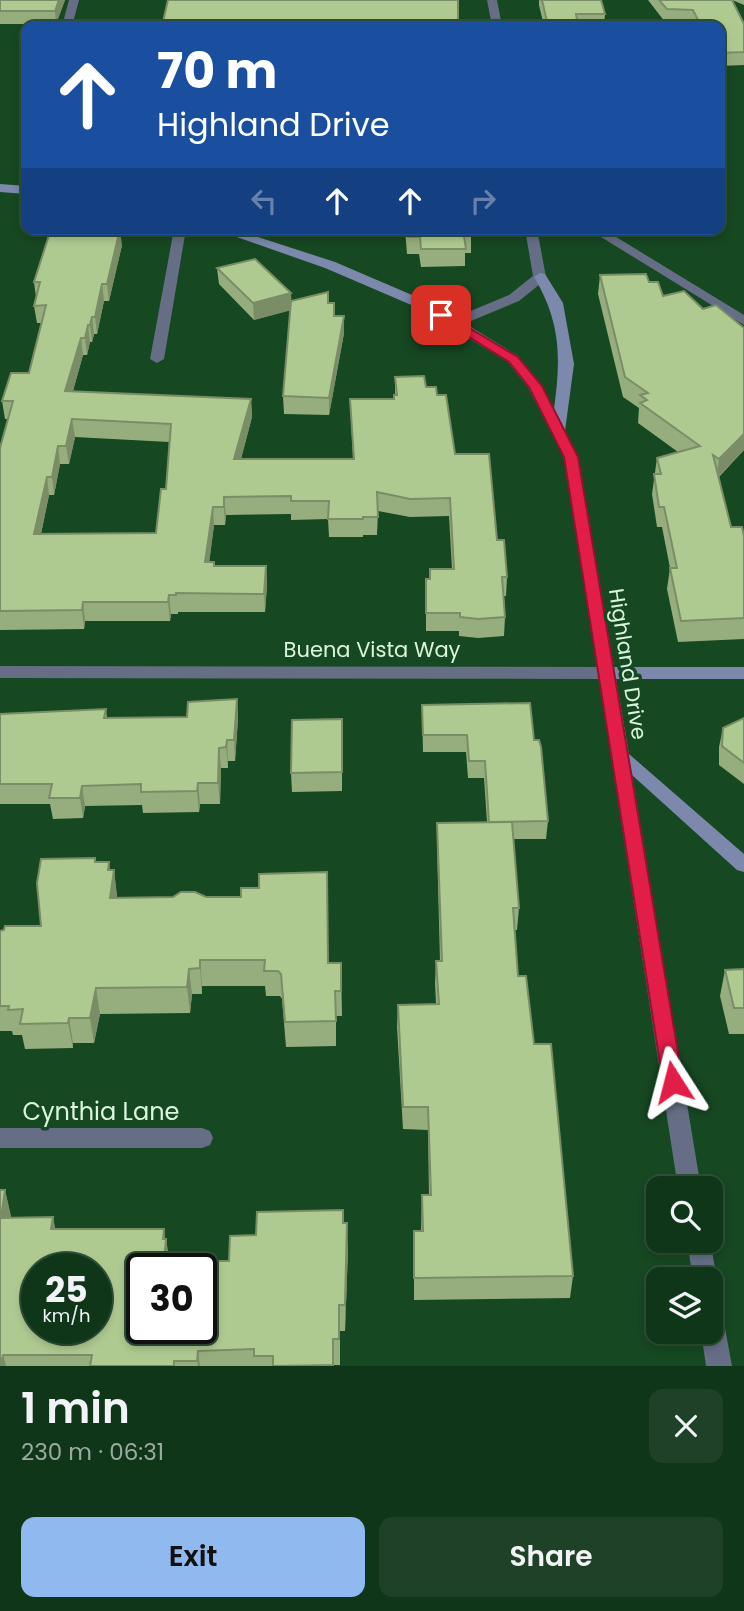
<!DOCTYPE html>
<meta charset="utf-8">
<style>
:root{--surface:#10361a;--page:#1e4127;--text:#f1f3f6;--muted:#9caba2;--line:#305039;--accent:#90b9f0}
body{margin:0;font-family:Poppins,sans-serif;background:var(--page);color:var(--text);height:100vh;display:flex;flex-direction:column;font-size:26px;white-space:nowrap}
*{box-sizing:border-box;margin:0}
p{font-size:23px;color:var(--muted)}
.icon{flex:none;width:38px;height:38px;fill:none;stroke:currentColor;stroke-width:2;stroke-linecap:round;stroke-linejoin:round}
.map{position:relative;height:1366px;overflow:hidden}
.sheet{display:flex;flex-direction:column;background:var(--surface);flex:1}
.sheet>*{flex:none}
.top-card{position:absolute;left:21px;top:21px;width:704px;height:214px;border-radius:14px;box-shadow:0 4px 10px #0003,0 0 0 2px var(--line);background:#1a4fa0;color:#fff;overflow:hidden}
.tools{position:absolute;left:646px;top:1176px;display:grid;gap:14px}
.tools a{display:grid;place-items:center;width:77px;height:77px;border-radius:14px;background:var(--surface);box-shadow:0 4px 10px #0003,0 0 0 2px var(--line);font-size:35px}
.speed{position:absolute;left:21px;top:1253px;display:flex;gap:14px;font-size:35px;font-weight:700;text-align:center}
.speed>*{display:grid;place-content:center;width:91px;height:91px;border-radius:50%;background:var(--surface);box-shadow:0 4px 10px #0003,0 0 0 2px var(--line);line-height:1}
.speed small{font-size:18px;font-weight:400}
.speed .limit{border:4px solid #111;border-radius:10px;background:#fff;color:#111}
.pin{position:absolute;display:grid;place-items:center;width:60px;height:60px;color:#fff;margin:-30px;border-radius:14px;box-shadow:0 4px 10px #0006}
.me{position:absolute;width:77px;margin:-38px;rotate:351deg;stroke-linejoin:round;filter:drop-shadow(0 0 5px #0008)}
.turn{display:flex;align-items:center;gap:24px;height:147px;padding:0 21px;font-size:32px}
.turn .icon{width:91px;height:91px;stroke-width:2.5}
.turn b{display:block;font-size:49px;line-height:60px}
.lanes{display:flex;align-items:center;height:66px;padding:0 21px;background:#0003;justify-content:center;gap:35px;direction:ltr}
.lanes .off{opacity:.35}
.round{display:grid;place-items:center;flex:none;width:74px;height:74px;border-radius:14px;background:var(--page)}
.head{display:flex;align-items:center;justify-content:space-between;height:119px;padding:0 21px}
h1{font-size:42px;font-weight:600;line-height:52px}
.cta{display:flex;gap:14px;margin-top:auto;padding:14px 21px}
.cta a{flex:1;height:80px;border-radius:14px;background:var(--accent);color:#111;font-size:28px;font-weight:600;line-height:80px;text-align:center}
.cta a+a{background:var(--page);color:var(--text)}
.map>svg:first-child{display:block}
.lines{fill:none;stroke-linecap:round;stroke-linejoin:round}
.lane{fill:#656e85;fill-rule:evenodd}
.street{fill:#656e85;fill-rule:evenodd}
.secondary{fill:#7c89ad;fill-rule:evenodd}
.wall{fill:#96ae7d;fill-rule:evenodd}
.shaded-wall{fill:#7a8d66}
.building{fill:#afca91;stroke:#7a8d66;stroke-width:2;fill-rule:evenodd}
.route{fill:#e11d48;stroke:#92132f;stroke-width:2}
.labels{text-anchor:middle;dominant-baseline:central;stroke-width:7;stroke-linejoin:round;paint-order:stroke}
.street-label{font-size:21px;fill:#dbf5de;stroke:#164822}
.near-street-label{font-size:24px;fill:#dbf5de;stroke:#164822}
</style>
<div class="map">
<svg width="744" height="1366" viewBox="0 0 744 1366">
<rect width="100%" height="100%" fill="#164822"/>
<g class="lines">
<polygon class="lane" points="69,0 79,0 72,26 62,26"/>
<g class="street">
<polygon points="487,0 497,0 502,26 492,26"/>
<polygon points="174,229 186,229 164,359 157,363 150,359"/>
<polygon points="525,229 537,229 546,277 545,280 519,301 459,326 449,326 449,320 509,295 533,276"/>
<polygon points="588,229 603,229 744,315 744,325"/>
<polygon points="0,666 607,667 616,673 607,679 0,678"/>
<polygon points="620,750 626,752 629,756 701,1188 678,1188 611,756 614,752"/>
<polygon points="0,1128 202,1128 210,1131 213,1138 210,1145 202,1148 0,1148"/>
<polygon points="710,1240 717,1279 710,1288 710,1279 693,1279 687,1241"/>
<polygon points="710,1301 719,1304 722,1312 732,1366 706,1366 701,1332 710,1332"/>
</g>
<g class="secondary">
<polygon points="0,184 26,186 26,194 0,192"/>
<path d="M214,229H233L335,262L433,304L518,356L542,386L554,409C561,358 561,322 534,277L540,273L545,274L563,303L574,364L565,431L578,457L614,667H744V679H616L629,754L744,854V872L737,870L611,756L564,457L528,387L508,362L423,310L325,268Z"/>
</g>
</g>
<g class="wall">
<polygon points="0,0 65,0 56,24 0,24"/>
<polygon points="539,0 605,14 604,26 544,26 539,5"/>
<polygon points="648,0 732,0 744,24 744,65 719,66 719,26 694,26 692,23 665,22"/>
<polygon points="732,0 744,0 744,5"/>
<polygon points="405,229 471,229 471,253 465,253 465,266 421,267 419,254 407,254"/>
<path d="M122,245L109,301H104L97,334H94L92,342H90L87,355H83L73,391L251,399L252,417L241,459H353L350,399H394L395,395V377L426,387L437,395L455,454L497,540L507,577L506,596H504L505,617L504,636L478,638L459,636V631H426V579H429L430,569H452L449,516L410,517L378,511L377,535H363V537H329L328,519L291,520V514L226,515L225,525H214L209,562H214V566H266L267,585L265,612H178V614H171L170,621H85L84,629L0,630V448L8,419H5L2,401L29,373L42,323H37L34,306L36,297L34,282ZM75,437L169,442L166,489L156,533L41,534L49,495H54L60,464H69Z"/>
<polygon points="217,268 291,301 334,303 334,316 344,333 329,415 284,414 283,396 290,310 254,320 219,284"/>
<polygon points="600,275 649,282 663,296 744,450 719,477 731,527 744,536 744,639 678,642 667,589 670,568 662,527 657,527 652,494 657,458 678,452 638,423 639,408 623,397 598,294"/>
<polygon points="237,699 238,719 235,761 228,761 228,768 221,768 220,804 200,804 199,812 143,813 142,805 85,806 83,818 53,819 50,804 0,804 0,714 106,709 107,718 187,717"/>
<polygon points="422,705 534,740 548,821 546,839 513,839 519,908 517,930 514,930 518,976 534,1044 573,1276 570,1298 414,1300 414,1231 421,1231 422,1195 429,1195 428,1130 403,1129 397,1027 398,1005 436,1004 435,983 436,961 440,961 437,846 437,823 487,822 484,778 468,778 466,752 423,752"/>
<polygon points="744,718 744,784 719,765 719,747 723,728"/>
<polygon points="342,719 342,791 292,792 291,773"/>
<polygon points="95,858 96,862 110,870 114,870 117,898 328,963 341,963 342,1016 336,1016 336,1046 286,1047 282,999 280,996 266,996 265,986 202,986 202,994 192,994 190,1013 100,1014 94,1043 73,1043 73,1048 25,1049 22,1035 13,1035 12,1031 0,1031 0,931 41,926"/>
<polygon points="744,969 744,1034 729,1034 720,996 725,970"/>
<polygon points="5,1190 11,1218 53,1217 55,1229 166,1239 169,1261 229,1261 256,1235 343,1223 348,1249 345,1331 340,1331 340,1365 334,1365 334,1366 0,1366"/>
</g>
<g class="shaded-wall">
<polygon points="59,0 65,0 56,24 55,11"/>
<polygon points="120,229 122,245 109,301 107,284"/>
<polygon points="102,284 104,301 97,334 95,317"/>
<polygon points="291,293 292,310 254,320 253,303"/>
<polygon points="344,316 344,333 329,415 329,398"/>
<polygon points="92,317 94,334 92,342 90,325"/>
<polygon points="88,325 90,342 87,355 85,338"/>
<polygon points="81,338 83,355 68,408 65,391"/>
<polygon points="251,399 252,417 236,477 234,459"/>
<polygon points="72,419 75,437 69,464 66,446"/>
<polygon points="744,434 744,450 716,479 719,459"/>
<polygon points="58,446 60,464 54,495 52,477"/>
<polygon points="47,477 49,495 37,553 34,534"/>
<polygon points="224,497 226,515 225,525 224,507"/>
<polygon points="213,507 214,525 207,580 205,562"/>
<polygon points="266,566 267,585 265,612 264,594"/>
<polygon points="169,595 171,614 170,621 168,602"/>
<polygon points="83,602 85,621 84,629 82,610"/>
<polygon points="237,699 238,719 235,761 234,740"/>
<polygon points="227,740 228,761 228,768 226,747"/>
<polygon points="219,748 221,768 220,804 218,783"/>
<polygon points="198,783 200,804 199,812 197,791"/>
<polygon points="82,786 85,806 83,818 80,798"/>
<polygon points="109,862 112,884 114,870 117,895 113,923 108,870"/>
<polygon points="200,960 202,986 202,994 200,968"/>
<polygon points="189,969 192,994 190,1013 187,987"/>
<polygon points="96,988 100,1014 94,1043 90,1018"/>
<polygon points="69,1018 73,1043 73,1048 68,1023"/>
<polygon points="5,1190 11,1216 7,1244 1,1218"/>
<polygon points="53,1217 58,1243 51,1229"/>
<polygon points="347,1223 348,1249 345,1331 345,1305"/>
<polygon points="164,1229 166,1244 166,1239 170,1264 165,1269 163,1239"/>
<polygon points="198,1351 200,1366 198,1366 197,1361"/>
<polygon points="3,1355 6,1366 1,1366"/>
</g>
<g class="building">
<polygon points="0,0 59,0 55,11 0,11"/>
<polygon points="168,0 458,0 458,26 162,26"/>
<polygon points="542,0 601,0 605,14 576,14 578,26 548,26"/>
<polygon points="659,0 732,0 744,24 744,52 719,53 719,26 701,26 693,10 667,9"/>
<path d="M51,229H120L107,284H102L95,317H92L90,325H88L85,338H81L65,391L251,399L234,459H354L350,399H394V395H397L395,377L424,376L426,387H436L437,395H446L455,454H489L497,540H504L507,577H502L505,617L478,619L460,617V613H426V579H430V569H454L450,498L410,499L377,492L378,517H363V519H328L329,501H291V496L224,497V507H213L205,562H214V566H266L264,594L176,593V595H169L168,602H83L82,610L0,611V448L13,401H2L11,373H29L46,305L34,306L40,282H34ZM72,419L171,424L166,489H161L156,533L34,534L47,477H52L58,446H66Z"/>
<polygon points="407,229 471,229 471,236 464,236 466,249 421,249 420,237 408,237"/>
<polygon points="255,259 291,293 253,303 217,268"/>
<polygon points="646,274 649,282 658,282 663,296 684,291 703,309 716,305 744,328 744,434 719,459 713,455 731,527 742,527 744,536 744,618 681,621 670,568 677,568 664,507 659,507 654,474 661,474 657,458 700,446 640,403 647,400 640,395 648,393 625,377 600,275"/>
<polygon points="328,292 328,303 334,303 334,316 344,316 329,398 283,396 291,301"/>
<polygon points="237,699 234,740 227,740 226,747 219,748 218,783 198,783 197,791 141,792 141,784 82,786 80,798 49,798 52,784 0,784 0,714 106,709 104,718 187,717 188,702"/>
<polygon points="530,703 534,740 539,740 541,747 548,821 489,822 485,761 469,761 467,735 423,735 422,705"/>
<polygon points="744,718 744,763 722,746 723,728"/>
<polygon points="342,719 342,772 291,773 292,720"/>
<polygon points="512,822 519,908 513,908 518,976 526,976 534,1044 551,1044 573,1276 414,1278 414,1231 423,1231 422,1195 431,1195 428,1107 403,1107 398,1005 439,1004 436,961 442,961 437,823"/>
<polygon points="95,858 95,862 109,862 108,870 114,870 110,898 173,897 181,892 195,892 206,897 241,897 241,888 259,888 259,874 327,872 328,963 341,963 341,991 335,991 336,1021 285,1022 281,974 278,971 264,971 265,960 200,960 200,968 189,969 187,987 96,988 90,1018 69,1018 68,1023 20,1024 23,1009 8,1010 9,1006 0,1006 0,931 4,930 5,926 41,926 37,883 41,859"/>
<polygon points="744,969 744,1008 734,1008 725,970"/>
<path d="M0,1190H5L1,1218L53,1217L51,1229H164L163,1239H166L164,1261H229L230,1236L256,1235L257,1212L343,1210V1223H347L345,1305H339V1339H333V1365L273,1366V1356H254V1349L198,1351L197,1361H174V1366H90L92,1355H3L0,1366ZM37,1269H96V1328H37ZM142,1269H201V1328H142Z"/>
</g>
<polygon class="route" points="441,311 518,357 542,386 578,457 683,1082 680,1088 673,1090 666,1088 663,1082 564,457 529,387 509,362 437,317 435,315"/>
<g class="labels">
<g class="street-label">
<text x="372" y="649">Buena Vista Way</text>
<text transform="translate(628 664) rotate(81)">Highland Drive</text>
</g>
<g class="near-street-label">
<text x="101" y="1111">Cynthia Lane</text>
</g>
</g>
</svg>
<div class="tools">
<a><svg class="icon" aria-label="search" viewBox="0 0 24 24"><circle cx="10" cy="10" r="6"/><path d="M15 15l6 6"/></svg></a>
<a><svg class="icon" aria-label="layers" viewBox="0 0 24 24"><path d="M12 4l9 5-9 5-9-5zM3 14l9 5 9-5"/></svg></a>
</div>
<div class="speed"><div>25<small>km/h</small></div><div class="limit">30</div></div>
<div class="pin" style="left:441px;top:315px;background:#d93025"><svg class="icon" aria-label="arrive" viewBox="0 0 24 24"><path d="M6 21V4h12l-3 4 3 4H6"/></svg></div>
<svg class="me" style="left:673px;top:1082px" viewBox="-20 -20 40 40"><path d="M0-17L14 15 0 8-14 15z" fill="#e11d48" stroke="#fff" stroke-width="4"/></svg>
<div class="top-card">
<div class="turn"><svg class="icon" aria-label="ahead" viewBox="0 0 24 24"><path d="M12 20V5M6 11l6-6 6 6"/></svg><div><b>70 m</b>Highland Drive</div></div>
<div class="lanes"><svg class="icon off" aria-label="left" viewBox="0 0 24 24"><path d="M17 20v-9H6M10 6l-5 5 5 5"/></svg><svg class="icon" aria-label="ahead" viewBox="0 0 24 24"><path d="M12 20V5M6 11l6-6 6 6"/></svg><svg class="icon" aria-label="ahead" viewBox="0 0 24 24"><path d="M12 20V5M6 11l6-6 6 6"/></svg><svg class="icon off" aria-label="right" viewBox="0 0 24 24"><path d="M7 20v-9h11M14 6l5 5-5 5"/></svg></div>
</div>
</div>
<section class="sheet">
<div class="head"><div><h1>1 min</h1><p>230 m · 06:31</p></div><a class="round"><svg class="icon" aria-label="close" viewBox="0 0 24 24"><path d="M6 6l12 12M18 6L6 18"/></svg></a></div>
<div class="cta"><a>Exit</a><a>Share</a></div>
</section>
